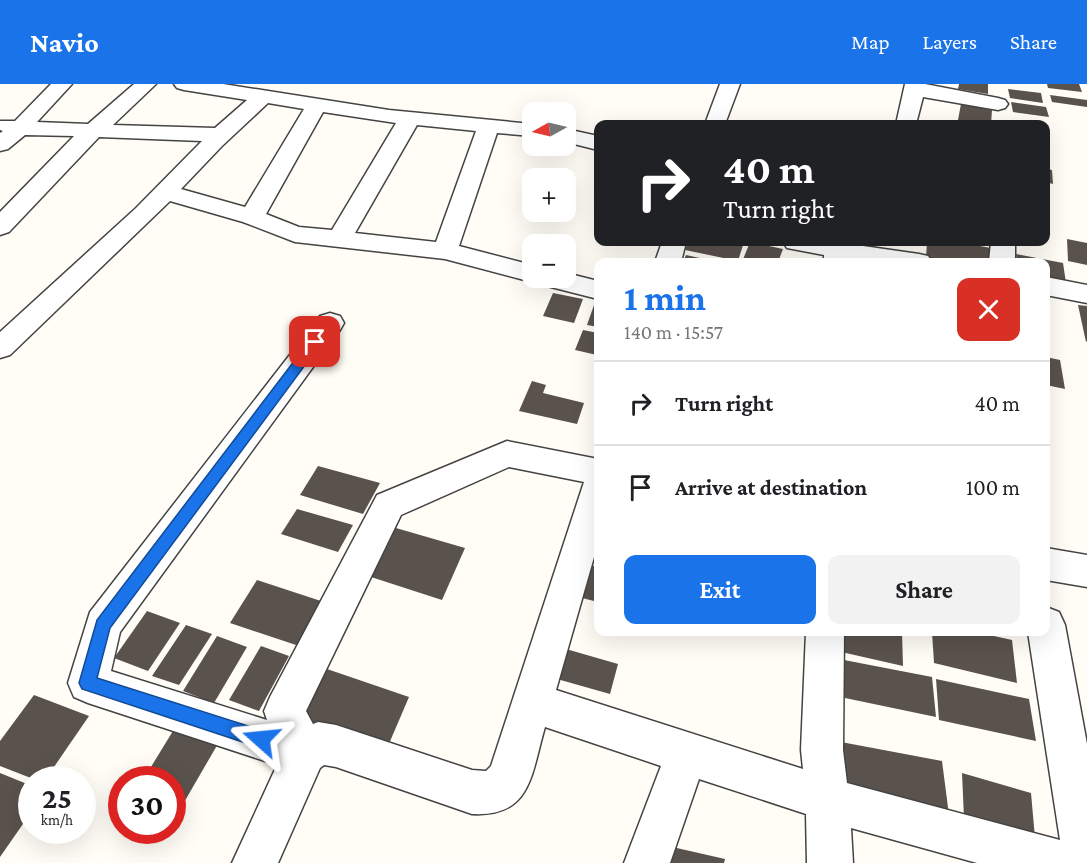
<!DOCTYPE html>
<meta charset="utf-8">
<style>
:root{--surface:#fff;--page:#f2f2f2;--text:#202124;--muted:#757577;--line:#e0e0e0;--accent:#1a73e8}
body{margin:0;font-family:"Crimson Pro",serif;background:var(--page);color:var(--text);height:100vh;display:flex;flex-direction:column;font-size:22px;white-space:nowrap}
*{box-sizing:border-box;margin:0}
p{font-size:20px;color:var(--muted)}
.icon{flex:none;width:33px;height:33px;fill:none;stroke:currentColor;stroke-width:2;stroke-linecap:round;stroke-linejoin:round}
.map{position:relative;flex:1;overflow:hidden}
.side{position:absolute;left:594px;top:174px;width:456px;height:378px;display:flex;flex-direction:column;background:var(--surface);border-radius:12px;box-shadow:0 6px 24px #0002}
.side>*{flex:none}
.hud{position:absolute;left:594px;top:36px;width:456px;height:126px;border-radius:12px;box-shadow:0 6px 24px #0002;background:#202124;color:#fff;overflow:hidden}
.needle{width:39px;rotate:262deg}
.controls{position:absolute;left:522px;top:18px;display:grid;gap:12px}
.controls a{display:grid;place-items:center;width:54px;height:54px;border-radius:12px;background:var(--surface);box-shadow:0 6px 24px #0002;font-size:30px}
.speed{position:absolute;left:18px;top:682px;display:flex;gap:12px;font-size:30px;font-weight:700;text-align:center}
.speed>*{display:grid;place-content:center;width:78px;height:78px;border-radius:50%;background:var(--surface);box-shadow:0 6px 24px #0002;line-height:1}
.speed small{font-size:15px;font-weight:400}
.speed .limit{border:9px solid #d22;background:#fff;color:#111}
.pin{position:absolute;display:grid;place-items:center;width:51px;height:51px;color:#fff;margin:-26px;border-radius:12px;box-shadow:0 3px 9px #0006}
.me{position:absolute;width:66px;margin:-33px;rotate:288deg;stroke-linejoin:round;filter:drop-shadow(0 0 4px #0008)}
.turn{display:flex;align-items:center;gap:21px;height:126px;padding:0 30px;font-size:27px}
.turn .icon{width:78px;height:78px;stroke-width:2.5}
.turn b{display:block;font-size:42px;line-height:51px}
.round{display:grid;place-items:center;flex:none;width:63px;height:63px;border-radius:12px;background:var(--page)}
.summary{display:flex;align-items:center;justify-content:space-between;height:102px;padding:0 30px}
h1{font-size:36px;font-weight:700;line-height:45px;color:var(--accent)}
.primary-button{display:flex;gap:12px;margin-top:auto;padding:12px 30px}
.primary-button a{flex:1;height:69px;border-radius:12px;background:var(--accent);color:#fff;font-size:24px;font-weight:700;line-height:69px;text-align:center}
.primary-button a+a{background:var(--page);color:var(--text)}
ul{padding:0;list-style:none}
li{display:flex;align-items:center;gap:18px;height:84px;padding:0 30px;border-top:2px solid var(--line)}
li div{flex:1}
li b{display:block;font-size:22px}
li em{font-style:normal}
header{display:flex;align-items:center;gap:36px;box-sizing:border-box;height:84px;padding:0 30px;background:var(--accent);color:#fff}
header strong{font-size:28px}
nav{display:flex;gap:33px;margin-inline-start:auto;font-size:21px}
.map>svg:first-child{display:block}
.building{fill:#5a524d}
.lines{fill:none;stroke-linecap:round;stroke-linejoin:round}
.minor-casing{stroke:#444;stroke-width:3}
.minor{fill:#fff;fill-rule:evenodd}
.route{fill:#1a73e8;stroke:#114b97;stroke-width:1.5}
</style>
<header>
<strong>Navio</strong>
<nav><a>Map</a><a>Layers</a><a>Share</a></nav>
</header>
<div class="map">
<svg width="1087" height="779" viewBox="0 0 1087 779">
<rect width="100%" height="100%" fill="#fffdf5"/>
<g class="building">
<polygon points="959,0 988,0 988,10 958,5"/>
<polygon points="1047,0 1079,0 1082,8 1048,4"/>
<polygon points="1008,5 1041,9 1043,19 1010,14"/>
<polygon points="1050,11 1087,16 1087,23 1052,18"/>
<polygon points="1011,18 1046,23 1049,33 1013,28"/>
<polygon points="961,20 992,26 991,40 958,36"/>
<polygon points="1046,85 1052,86 1053,100 1046,98"/>
<polygon points="1067,155 1087,159 1087,181 1068,177"/>
<polygon points="688,158 744,158 738,177 685,166"/>
<polygon points="750,158 783,165 778,178 742,178"/>
<polygon points="927,158 957,158 991,164 992,178 949,178 926,174"/>
<polygon points="1016,170 1063,179 1066,199 1046,195 1046,178 1017,178"/>
<polygon points="686,171 718,178 683,178"/>
<polygon points="553,209 583,215 574,239 543,232"/>
<polygon points="594,221 598,222 598,243 587,241"/>
<polygon points="1078,221 1087,222 1087,257 1086,258"/>
<polygon points="583,246 598,249 597,271 575,266"/>
<polygon points="1046,273 1060,276 1065,305 1046,301"/>
<polygon points="532,297 546,301 543,309 584,319 577,340 519,327"/>
<polygon points="318,382 380,399 363,430 300,411"/>
<polygon points="297,425 353,441 338,468 281,450"/>
<polygon points="396,444 465,464 442,516 371,493"/>
<polygon points="583,479 598,483 598,518 574,512"/>
<polygon points="257,496 324,518 299,562 230,539"/>
<polygon points="147,527 180,539 148,587 114,574"/>
<polygon points="186,541 212,550 179,601 152,592"/>
<polygon points="837,548 902,548 903,582 837,567"/>
<polygon points="932,548 976,548 1012,556 1017,599 934,579"/>
<polygon points="217,552 247,563 214,619 183,607"/>
<polygon points="261,562 289,572 259,627 229,616"/>
<polygon points="566,565 618,580 610,610 557,595"/>
<polygon points="844,576 932,593 936,633 845,614"/>
<polygon points="327,585 409,613 385,669 299,638"/>
<polygon points="936,595 1029,615 1036,657 939,636"/>
<polygon points="34,611 89,632 45,696 36,696 0,682 0,657"/>
<polygon points="176,642 219,658 172,739 172,696 143,696"/>
<polygon points="841,658 942,677 949,731 844,711"/>
<polygon points="0,689 32,702 32,727 0,773"/>
<polygon points="962,689 1031,709 1035,754 964,734"/>
<polygon points="668,762 725,775 724,779 667,779"/>
</g>
<g class="lines">
<defs>
<g id="minor">
<path d="M51,0H72L37,38L88,40L134,0H156L113,41L215,44L247,16L184,6L177,4L174,0H223L389,26L532,40V52L497,49L459,162L532,181V194H566V189L598,197V215L539,200L536,196L532,198L445,175L295,158L243,138L170,117L10,271L0,274V248L136,124L202,57L99,53L9,148L0,151V128L74,52L25,51L8,65L0,67V49L3,47L0,46V37H15ZM268,19L304,25L245,123L181,105L222,62ZM323,28L396,39L332,146L299,143L266,130ZM417,41L476,47L436,158L355,149Z"/>
<polygon points="720,0 740,0 725,40 705,40"/>
<polygon points="905,0 925,0 998,14 1005,16 1008,20 1005,24 998,26 923,13 916,40 896,40"/>
<polygon points="566,45 598,52 598,66 566,58"/>
<polygon points="662,158 686,158 681,178 655,178"/>
<polygon points="783,158 835,158 919,170 928,172 932,178 867,178 850,176 850,178 824,178 824,171 787,164"/>
<polygon points="991,158 1015,158 1015,178 989,178"/>
<polygon points="1046,193 1087,201 1087,219 1046,211"/>
<path d="M330,229L340,232L344,239L340,246L120,548L111,587L267,636L264,627L270,613L377,411L507,357L598,375V459L556,606L803,685L801,666L806,548H844L843,666L847,699L1060,756L1028,548H1046V523L1059,528L1065,541L1087,660V779H977L851,744L853,779H807L806,730L699,695L670,779H624L661,682L545,643C531,690 532,733 472,730L336,683L324,681L320,684L278,779H232L277,681L88,619L74,613L68,599L90,528L320,232ZM509,383L584,398L491,682L486,687L472,686L336,641L318,638L313,640L306,627L401,431Z"/>
<polygon points="1046,464 1087,471 1087,503 1046,496"/>
</g>
</defs>
<use href="#minor" class="minor-casing"/>
<use href="#minor" class="minor"/>
</g>
<polygon class="route" points="315,254 321,258 320,261 110,544 97,594 261,646 268,649 270,655 268,661 261,664 82,605 79,599 97,536 311,255"/>
</svg>
<div class="controls">
<a><svg class="needle" viewBox="-14 -14 28 28"><path d="M0-13l5 13h-10z" fill="#e53935"/><path d="M0 13l5-13h-10z" fill="#757577"/></svg></a>
<a>+</a>
<a>−</a>
</div>
<div class="speed"><div>25<small>km/h</small></div><div class="limit">30</div></div>
<div class="pin" style="left:315px;top:258px;background:#d93025"><svg class="icon" aria-label="arrive" viewBox="0 0 24 24"><path d="M6 21V4h12l-3 4 3 4H6"/></svg></div>
<svg class="me" style="left:261px;top:655px" viewBox="-20 -20 40 40"><path d="M0-17L14 15 0 8-14 15z" fill="#1a73e8" stroke="#fff" stroke-width="4"/></svg>
<div class="hud">
<div class="turn"><svg class="icon" aria-label="right" viewBox="0 0 24 24"><path d="M7 20v-9h11M14 6l5 5-5 5"/></svg><div><b>40 m</b>Turn right</div></div>
</div>
<section class="side">
<div class="summary"><div><h1>1 min</h1><p>140 m · 15:57</p></div><a class="round" style="background:#d93025;color:#fff"><svg class="icon" aria-label="close" viewBox="0 0 24 24"><path d="M6 6l12 12M18 6L6 18"/></svg></a></div>
<ul>
<li><svg class="icon" aria-label="right" viewBox="0 0 24 24"><path d="M7 20v-9h11M14 6l5 5-5 5"/></svg><div><b>Turn right</b></div><em>40 m</em></li>
<li><svg class="icon" aria-label="arrive" viewBox="0 0 24 24"><path d="M6 21V4h12l-3 4 3 4H6"/></svg><div><b>Arrive at destination</b></div><em>100 m</em></li>
</ul>
<div class="primary-button"><a>Exit</a><a>Share</a></div>
</section>
</div>
